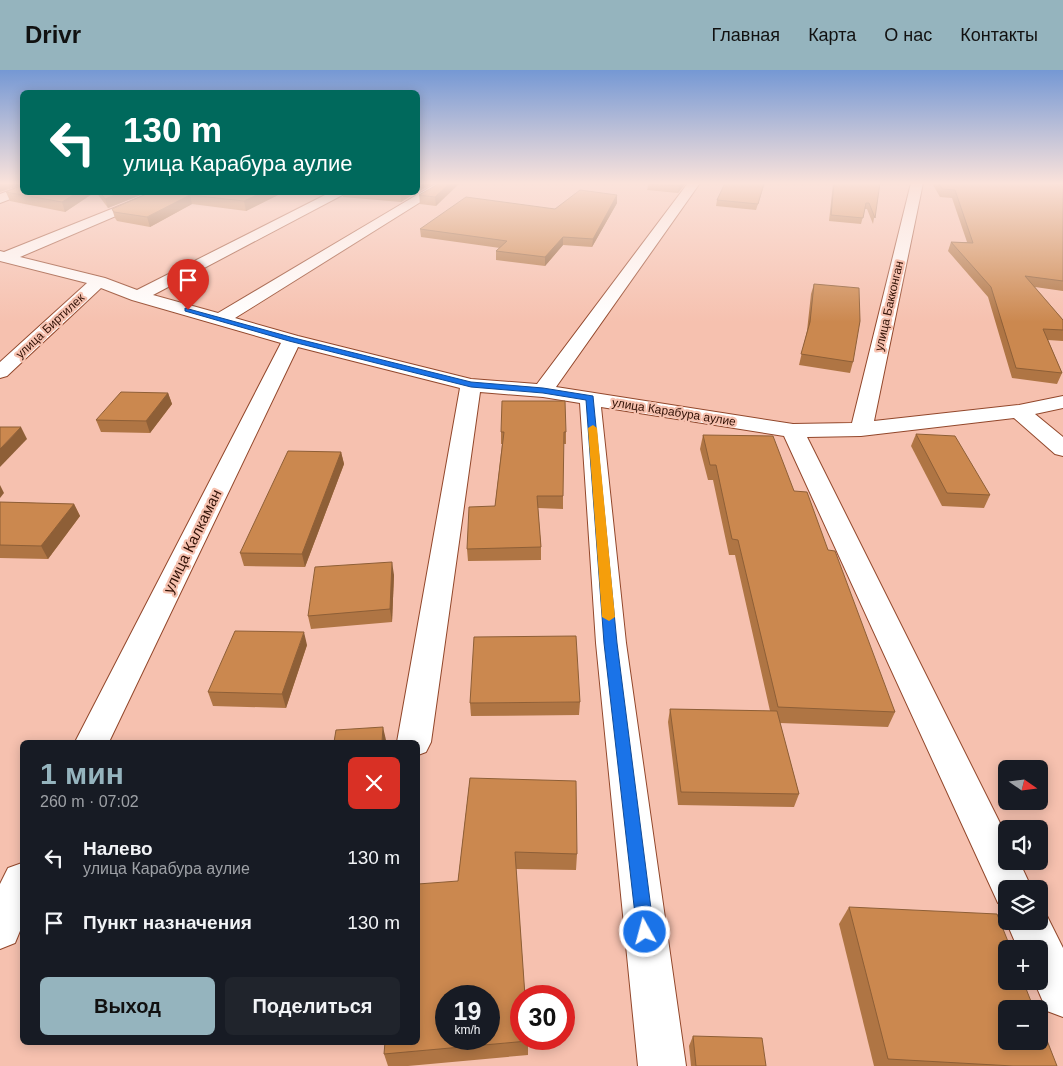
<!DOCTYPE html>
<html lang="ru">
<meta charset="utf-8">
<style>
:root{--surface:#171b24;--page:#20242c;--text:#f1f3f6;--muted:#9ea1a6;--accent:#95b4be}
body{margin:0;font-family:Arial,sans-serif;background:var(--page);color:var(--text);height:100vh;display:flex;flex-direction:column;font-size:19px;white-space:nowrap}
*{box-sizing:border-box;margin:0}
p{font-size:16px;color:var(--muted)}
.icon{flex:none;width:28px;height:28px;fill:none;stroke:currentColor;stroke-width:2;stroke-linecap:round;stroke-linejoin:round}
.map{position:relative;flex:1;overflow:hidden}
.drawer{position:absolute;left:20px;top:670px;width:400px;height:305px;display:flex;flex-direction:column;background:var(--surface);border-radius:8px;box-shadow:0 2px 12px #0003}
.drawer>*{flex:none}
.guide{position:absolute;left:20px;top:20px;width:400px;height:105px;border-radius:8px;box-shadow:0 2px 12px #0003;background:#00695c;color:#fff;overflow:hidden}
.needle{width:32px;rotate:104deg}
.controls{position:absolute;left:998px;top:690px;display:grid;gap:10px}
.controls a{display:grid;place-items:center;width:50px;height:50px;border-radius:8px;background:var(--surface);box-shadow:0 2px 12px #0003;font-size:25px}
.speed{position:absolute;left:435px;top:915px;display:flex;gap:10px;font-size:25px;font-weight:700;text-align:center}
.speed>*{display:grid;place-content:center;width:65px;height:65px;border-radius:50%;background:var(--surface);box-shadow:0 2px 12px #0003;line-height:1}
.speed small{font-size:12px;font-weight:400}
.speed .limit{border:8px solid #d22;background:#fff;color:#111}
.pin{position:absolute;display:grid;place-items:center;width:42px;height:42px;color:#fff;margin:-51px -21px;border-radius:50% 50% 50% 0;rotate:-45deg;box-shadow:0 0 5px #0007}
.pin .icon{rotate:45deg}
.me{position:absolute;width:55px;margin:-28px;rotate:353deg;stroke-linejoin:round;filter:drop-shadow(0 0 4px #0008)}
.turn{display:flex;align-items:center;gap:18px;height:105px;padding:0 20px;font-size:22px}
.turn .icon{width:65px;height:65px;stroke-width:2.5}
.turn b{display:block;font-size:35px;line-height:42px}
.round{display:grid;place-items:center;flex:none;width:52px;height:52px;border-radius:8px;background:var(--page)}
.head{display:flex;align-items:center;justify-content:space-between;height:85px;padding:0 20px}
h1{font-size:30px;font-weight:700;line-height:38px;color:var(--accent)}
.primary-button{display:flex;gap:10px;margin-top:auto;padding:10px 20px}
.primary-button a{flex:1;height:58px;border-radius:8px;background:var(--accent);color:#111;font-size:20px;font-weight:700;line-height:58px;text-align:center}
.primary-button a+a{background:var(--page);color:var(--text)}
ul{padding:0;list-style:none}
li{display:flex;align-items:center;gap:15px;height:65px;padding:0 20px}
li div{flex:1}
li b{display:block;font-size:19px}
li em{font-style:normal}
header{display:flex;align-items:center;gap:30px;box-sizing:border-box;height:70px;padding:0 25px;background:var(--accent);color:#111}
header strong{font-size:24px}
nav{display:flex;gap:28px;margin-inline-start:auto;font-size:18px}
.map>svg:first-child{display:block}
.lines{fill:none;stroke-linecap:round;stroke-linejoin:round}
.minor-casing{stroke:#92472b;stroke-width:2}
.minor{fill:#fff;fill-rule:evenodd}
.wall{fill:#af7544}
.shaded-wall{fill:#8e5f37}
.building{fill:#cb884f;stroke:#8e5f37;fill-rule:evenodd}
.route{fill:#1a73e8;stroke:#114b97}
.slow{fill:#f59e0b}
.labels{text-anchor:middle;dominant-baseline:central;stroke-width:4.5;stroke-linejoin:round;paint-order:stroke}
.far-street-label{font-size:12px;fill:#311106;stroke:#f6c1af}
.street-label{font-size:15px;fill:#311106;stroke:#f6c1af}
</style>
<header>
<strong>Drivr</strong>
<nav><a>Главная</a><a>Карта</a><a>О нас</a><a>Контакты</a></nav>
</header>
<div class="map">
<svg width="1063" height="996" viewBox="0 0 1063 996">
<rect width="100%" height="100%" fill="#f6c1af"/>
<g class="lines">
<defs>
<g id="minor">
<polygon points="437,113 451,113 235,248 298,266 471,309 537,314 688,113 700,113 556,317 793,354 852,353 911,113 923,113 874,351 1019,335 1063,326 1063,338 1035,344 1063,367 1063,386 1055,384 1014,348 861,366 807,367 1006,765 1006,791 1019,791 1032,819 1006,819 1006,836 998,833 784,366 601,337 626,573 686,996 638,996 596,573 580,333 543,327 480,322 431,672 426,682 418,685 418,672 397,672 460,318 298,277 109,672 75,672 281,273 132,230 101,218 7,306 0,308 0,292 87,213 0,191 0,181 4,182 154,122 172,122 20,187 105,208 137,220 331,122 348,122 153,225 218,243"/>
<polygon points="22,116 22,122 26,123 0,133 0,124"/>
<polygon points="22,793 22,856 15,873 0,879 0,814 8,798"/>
<polygon points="1039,835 1042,836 1063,878 1063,947 1047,941 1034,911 1039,911 1039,879 1018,879 1006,851 1039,851"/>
</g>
</defs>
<use href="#minor" class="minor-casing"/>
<use href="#minor" class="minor"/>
</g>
<g class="wall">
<polygon points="0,113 22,113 22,122 95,122 65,142 10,131 6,122 22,116 22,115"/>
<polygon points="440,113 436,136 420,134 419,125"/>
<polygon points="649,113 686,113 678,123 647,120"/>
<polygon points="765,113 756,140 716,136 717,130"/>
<polygon points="833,113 880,113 873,154 867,139 865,139 861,154 829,151"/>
<polygon points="932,113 1040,113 1063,114 1063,221 1035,217 1063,250 1063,271 1048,270 1062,303 1057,314 1012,308 988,227 948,181 951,172 967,172 952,128 940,127"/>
<polygon points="96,122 148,122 108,138"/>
<polygon points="151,122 284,122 246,141 192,134 150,157 117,151 115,148 112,139"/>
<polygon points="304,122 326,122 322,124"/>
<polygon points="343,122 417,122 401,132 343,127"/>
<polygon points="617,125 617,133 592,177 563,175 545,196 496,190 496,181 500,178 421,167 420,159 555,139"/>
<polygon points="814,214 853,292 850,303 799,295 807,261 811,224"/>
<polygon points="168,323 172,334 150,363 101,362 96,350"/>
<polygon points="501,362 566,362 566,374 563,374 563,439 538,438 541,477 541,490 468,491 467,479 495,436 502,374 501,374"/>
<polygon points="916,364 990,425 984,438 942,436 911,376"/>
<polygon points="703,365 794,421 828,480 895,642 888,657 780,653 799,724 794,737 678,735 668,652 670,639 770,641 735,485 729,485 713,410 708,410 700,379"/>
<polygon points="341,382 344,394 305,497 244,496 240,483"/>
<polygon points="0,432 74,434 80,446 48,489 0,488"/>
<polygon points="394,505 392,552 311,559 308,546"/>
<polygon points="307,575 286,638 213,636 208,622"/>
<polygon points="580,632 579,645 471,646 470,633"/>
<polygon points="470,708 577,784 576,800 516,799 528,969 528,985 408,996 388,996 384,984 458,811"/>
<polygon points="849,837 1057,996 874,996 839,854"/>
<polygon points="693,966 766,996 691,996 689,976"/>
</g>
<g class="shaded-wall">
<polygon points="0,113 21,113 22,115 0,122"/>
<polygon points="418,113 434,113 418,122"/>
<polygon points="450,113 460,113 436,136 435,127"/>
<polygon points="682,113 686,113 678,123 679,116"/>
<polygon points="78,122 95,122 65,142 62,132"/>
<polygon points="122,122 148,122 108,138 105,129"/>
<polygon points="263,122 284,122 246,141 244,131"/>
<polygon points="401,122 417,122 401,132 400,123"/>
<polygon points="190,125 192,134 150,157 147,147"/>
<polygon points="617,125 617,133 592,177 593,169"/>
<polygon points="563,167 563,175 545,196 545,187"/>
<polygon points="168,323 172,334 150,363 146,351"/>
<polygon points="21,357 27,369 0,397 0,379"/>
<polygon points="341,382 344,394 305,497 302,484"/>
<polygon points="0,415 4,423 0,428"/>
<polygon points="74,434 80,446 48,489 41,476"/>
<polygon points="392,492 394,505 392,552 390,539"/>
<polygon points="304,562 307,575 286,638 282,624"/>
<polygon points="383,657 386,670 385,672 382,672"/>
</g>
<g class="building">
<polygon points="440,113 450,113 435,127 419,125"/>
<polygon points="649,113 682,113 679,116 648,114"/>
<polygon points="725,113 764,113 758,134 717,130"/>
<polygon points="834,113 880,113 875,148 869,133 866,133 863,148 831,145"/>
<polygon points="939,113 1040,113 1063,114 1063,211 1025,206 1063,250 1063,260 1043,259 1062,303 1016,298 991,217 951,172 973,173 955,120 942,119"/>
<polygon points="22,115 22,122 78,122 62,132 6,122"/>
<polygon points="580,120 617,125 593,169 563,167 545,187 496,181 507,171 420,159 466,127 555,139"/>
<polygon points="100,122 122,122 105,129"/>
<polygon points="151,122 263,122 244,131 190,125 147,147 114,142 112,139"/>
<polygon points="814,214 859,218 860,251 853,292 801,284 810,252"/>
<polygon points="121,322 168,323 146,351 96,350"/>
<polygon points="502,331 565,331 566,362 564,362 563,426 537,426 541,477 467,479 469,437 495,436 504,362 501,362"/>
<polygon points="0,357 21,357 0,379"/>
<polygon points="916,364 955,366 990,425 947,423"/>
<polygon points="703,365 773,366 794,421 807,422 828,480 835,481 895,642 778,637 738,470 732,469 716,395 710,395"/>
<polygon points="288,381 341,382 302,484 240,483"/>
<polygon points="0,432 74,434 41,476 0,475"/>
<polygon points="392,492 390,539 308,546 315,497"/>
<polygon points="235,561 304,562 282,624 208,622"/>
<polygon points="576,566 580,632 470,633 474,567"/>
<polygon points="670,639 777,641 799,724 681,722"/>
<polygon points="383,657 382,672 334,672 336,660"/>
<path d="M470,708L576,711L577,784L515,782L525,926H521V969H528V971L384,984L385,972H418V814L458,811ZM446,926H489V969H446Z"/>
<polygon points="849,837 997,844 1011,879 1006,879 1006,911 1023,911 1034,939 1006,939 1006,971 1039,971 1039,950 1057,996 1013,996 888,989"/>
<polygon points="693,966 762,968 766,996 696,996"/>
</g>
<linearGradient id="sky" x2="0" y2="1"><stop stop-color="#7598d4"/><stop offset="0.45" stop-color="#fbe3db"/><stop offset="1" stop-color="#fbe3db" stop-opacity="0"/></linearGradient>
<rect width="1063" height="252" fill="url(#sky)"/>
<polygon class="route" points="185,238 294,268 471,312 543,318 593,326 617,573 654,862 652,868 645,870 639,868 637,862 604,573 586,330 543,323 471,317 289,271 185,241"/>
<polygon class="slow" points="593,355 597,358 615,547 609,551 602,547 588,358"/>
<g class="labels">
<g class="far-street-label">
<text transform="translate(889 236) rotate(-77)">улица Бакконган</text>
<text transform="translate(50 256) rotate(-43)">улица Биртилек</text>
<text transform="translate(674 342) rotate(9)">улица Карабура аулие</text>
</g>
<g class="street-label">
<text transform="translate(192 471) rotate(-64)">улица Калкаман</text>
</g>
</g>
</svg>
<div class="controls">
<a><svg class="needle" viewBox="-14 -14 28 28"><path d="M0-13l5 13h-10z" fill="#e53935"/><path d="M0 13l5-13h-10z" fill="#9ea1a6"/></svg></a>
<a><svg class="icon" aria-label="sound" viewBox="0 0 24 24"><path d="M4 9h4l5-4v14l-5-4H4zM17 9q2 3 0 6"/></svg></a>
<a><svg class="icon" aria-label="layers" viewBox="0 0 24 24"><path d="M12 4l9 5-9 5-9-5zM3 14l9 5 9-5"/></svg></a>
<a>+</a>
<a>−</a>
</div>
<div class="speed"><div>19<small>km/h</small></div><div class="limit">30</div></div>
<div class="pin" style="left:188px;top:240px;background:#d93025"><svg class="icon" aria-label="arrive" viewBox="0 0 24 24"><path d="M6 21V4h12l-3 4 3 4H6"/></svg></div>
<svg class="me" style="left:645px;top:862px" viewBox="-20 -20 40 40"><circle r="17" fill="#1a73e8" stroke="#fff" stroke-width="3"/><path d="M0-11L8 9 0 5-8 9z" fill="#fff"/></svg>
<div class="guide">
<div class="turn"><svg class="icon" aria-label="left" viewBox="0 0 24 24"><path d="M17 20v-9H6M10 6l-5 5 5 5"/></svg><div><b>130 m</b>улица Карабура аулие</div></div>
</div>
<section class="drawer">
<div class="head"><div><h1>1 мин</h1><p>260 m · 07:02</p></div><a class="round" style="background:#d93025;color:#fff"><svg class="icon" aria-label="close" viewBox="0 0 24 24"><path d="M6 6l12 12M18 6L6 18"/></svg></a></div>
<ul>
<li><svg class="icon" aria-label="left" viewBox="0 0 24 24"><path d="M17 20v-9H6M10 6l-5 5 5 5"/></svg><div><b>Налево</b><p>улица Карабура аулие</p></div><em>130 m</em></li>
<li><svg class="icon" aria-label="arrive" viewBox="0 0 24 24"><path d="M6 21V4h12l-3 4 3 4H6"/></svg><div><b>Пункт назначения</b></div><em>130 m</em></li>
</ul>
<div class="primary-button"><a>Выход</a><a>Поделиться</a></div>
</section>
</div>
